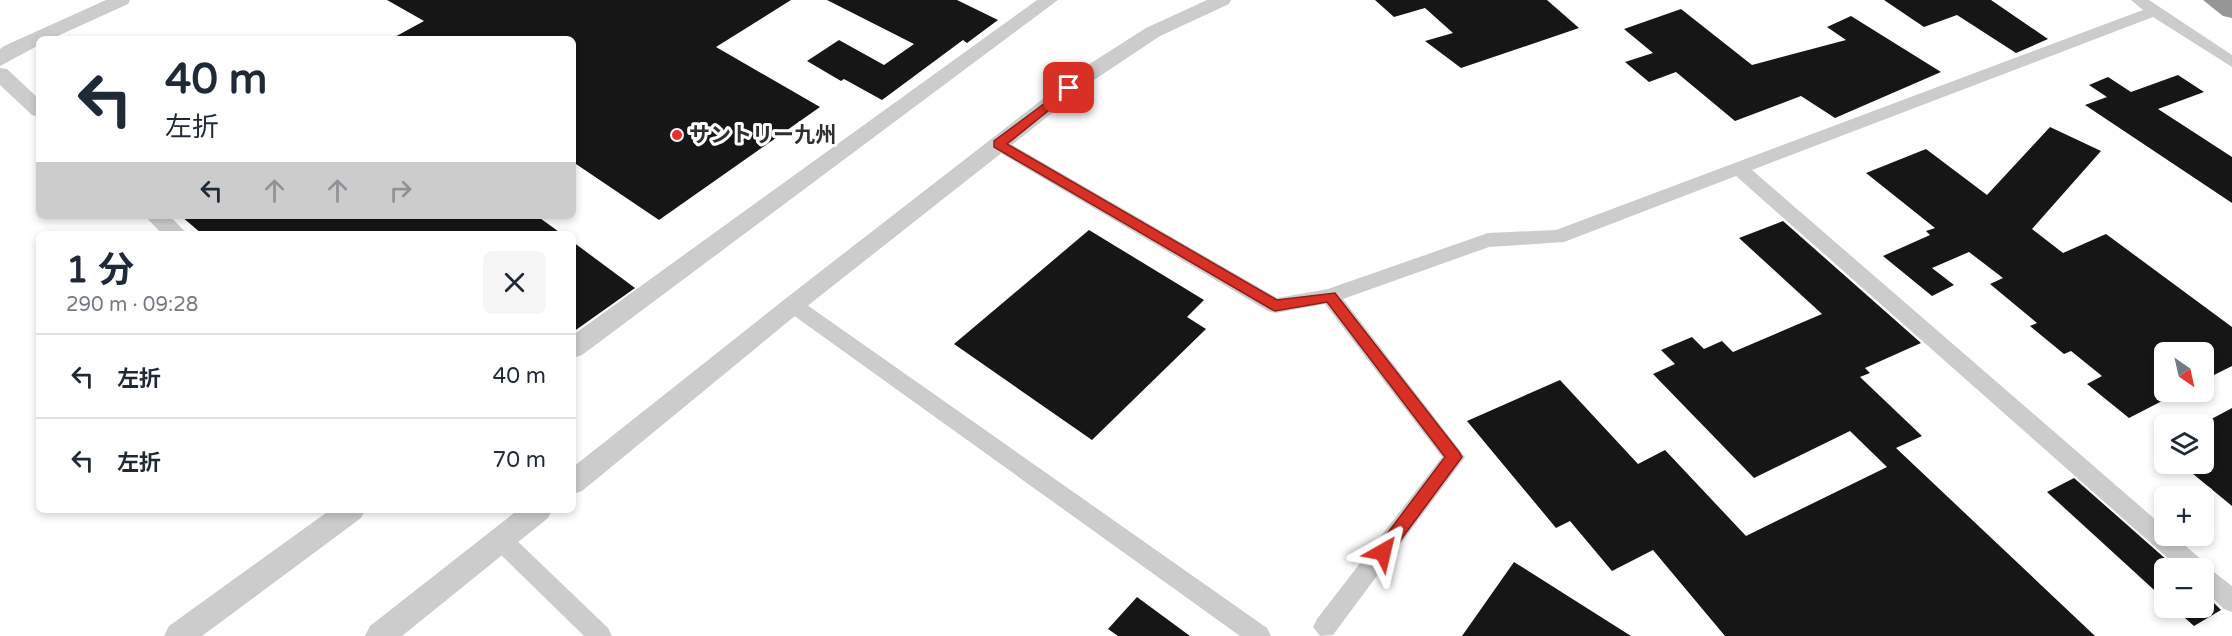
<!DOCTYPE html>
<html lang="ja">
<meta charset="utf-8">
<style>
:root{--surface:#fff;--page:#f6f6f7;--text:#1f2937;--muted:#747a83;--line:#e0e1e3}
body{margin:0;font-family:"Varela Round","Noto Sans JP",sans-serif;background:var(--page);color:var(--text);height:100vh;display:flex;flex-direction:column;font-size:22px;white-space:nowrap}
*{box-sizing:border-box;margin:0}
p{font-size:20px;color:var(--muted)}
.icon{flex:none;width:33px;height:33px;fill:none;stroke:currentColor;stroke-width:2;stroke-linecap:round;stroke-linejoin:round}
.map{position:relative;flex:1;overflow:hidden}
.details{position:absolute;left:36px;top:231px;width:540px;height:282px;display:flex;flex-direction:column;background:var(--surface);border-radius:9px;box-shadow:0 3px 9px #0003}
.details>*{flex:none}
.top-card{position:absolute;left:36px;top:36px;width:540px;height:183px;border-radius:9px;box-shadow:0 3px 9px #0003;background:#fff;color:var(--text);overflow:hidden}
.needle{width:39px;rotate:146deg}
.controls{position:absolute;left:2154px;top:342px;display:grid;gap:12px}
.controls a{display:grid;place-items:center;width:60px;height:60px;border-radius:9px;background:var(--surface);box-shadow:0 3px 9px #0003;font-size:30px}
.pin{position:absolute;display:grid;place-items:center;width:51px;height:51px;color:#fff;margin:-26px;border-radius:12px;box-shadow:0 3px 9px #0006}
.me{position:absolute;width:66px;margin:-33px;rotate:37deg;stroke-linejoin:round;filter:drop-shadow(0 0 4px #0008)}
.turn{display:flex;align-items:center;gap:21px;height:126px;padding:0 30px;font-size:27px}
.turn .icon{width:78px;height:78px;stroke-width:2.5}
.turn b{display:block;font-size:42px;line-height:51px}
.lanes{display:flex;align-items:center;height:57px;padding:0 30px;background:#0003;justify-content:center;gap:30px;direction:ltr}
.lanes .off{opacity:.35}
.round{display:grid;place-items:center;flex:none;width:63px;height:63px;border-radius:9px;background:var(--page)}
.summary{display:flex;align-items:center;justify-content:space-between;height:102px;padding:0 30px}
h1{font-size:36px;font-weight:700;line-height:45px}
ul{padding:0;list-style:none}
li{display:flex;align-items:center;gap:18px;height:84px;padding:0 30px;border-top:2px solid var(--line)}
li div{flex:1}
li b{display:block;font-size:22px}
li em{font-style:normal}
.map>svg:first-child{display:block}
.building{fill:#161616}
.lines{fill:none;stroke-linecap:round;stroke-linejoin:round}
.minor{fill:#ccc;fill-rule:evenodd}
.tertiary{fill:#ccc;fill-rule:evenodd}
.motorway{fill:#969696;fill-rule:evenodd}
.route{fill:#d93025;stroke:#8d1f18;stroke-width:1.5}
.poi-dot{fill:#ec2b2c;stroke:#fff;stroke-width:2}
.labels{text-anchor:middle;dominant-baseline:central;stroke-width:6;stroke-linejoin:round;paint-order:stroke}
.poi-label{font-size:21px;font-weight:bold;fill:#2f2f2f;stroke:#fff;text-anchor:start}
</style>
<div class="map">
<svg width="2232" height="636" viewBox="0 0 2232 636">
<rect width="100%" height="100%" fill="#fff"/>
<g class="building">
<polygon points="387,0 791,0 716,47 820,107 659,220 573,162 573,39 391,39 424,21"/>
<polygon points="827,0 957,0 998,20 967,43 963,40 882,100 844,79 841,81 807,61 839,40 884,65 914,44"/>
<polygon points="1375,0 1547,0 1579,28 1461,68 1425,41 1453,33 1425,8 1394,17"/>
<polygon points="1884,0 1991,0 2048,39 2016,53 1957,15 1924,27"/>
<polygon points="1681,9 1752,65 1846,40 1827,27 1851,16 1941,72 1835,118 1801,96 1735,121 1676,72 1649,82 1625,62 1653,53 1624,29"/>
<polygon points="2178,75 2204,92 2158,109 2232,157 2232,203 2085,105 2107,97 2089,85 2108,77 2131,92"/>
<polygon points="2050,127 2101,151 2032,229 2063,253 2106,234 2232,327 2232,366 2204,380 2204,352 2164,352 2164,400 2129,418 2087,384 2102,376 2071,351 2064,354 2030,326 2037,323 1990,284 2003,278 1969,252 1932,268 1954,285 1932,296 1883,256 1930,235 1926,231 1935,228 1866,173 1926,149 1987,195"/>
<polygon points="181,216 537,216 562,234 202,234"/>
<polygon points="1783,221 1921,343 1865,368 1870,373 1860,377 1922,436 1896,448 2095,636 1725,636 1653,550 1612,571 1570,521 1556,528 1467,421 1560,380 1638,464 1665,450 1746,536 1887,467 1850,431 1754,478 1653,374 1675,364 1661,350 1692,337 1704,349 1722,341 1733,352 1822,314 1739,238"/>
<polygon points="1089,230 1204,300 1187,317 1206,329 1092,440 954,344"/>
<polygon points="573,242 635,288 573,332"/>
<polygon points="2232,408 2232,506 2181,464 2204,464 2204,423"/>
<polygon points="2074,478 2176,568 2164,568 2164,599 2047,492"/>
<polygon points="1514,562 1631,636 1462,636"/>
<polygon points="2204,593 2221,610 2194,626 2174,608 2204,608"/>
<polygon points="1137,597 1190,636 1118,636 1108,629"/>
</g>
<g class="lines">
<g class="minor">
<polygon points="2131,0 2149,0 2232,55 2232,67 2153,17 1752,170 2164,527 2164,536 2174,536 2203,561 2206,566 2232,586 2232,612 2224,609 2204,590 2204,568 2179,568 1736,176 1564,242 1489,247 1343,299 1465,457 1333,635 1320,636 1313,627 1317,619 1442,457 1325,304 1275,313 1268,311 992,148 989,144 992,140 1004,140 1277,298 1328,289 1488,233 1556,230 2143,10"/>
<polygon points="793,298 800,300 1267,628 1271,636 1240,636 786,310 783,305 786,300"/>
<polygon points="501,530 509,533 608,628 612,636 584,636 493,547 490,540 493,533"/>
</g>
<g class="tertiary">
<polygon points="106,0 130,0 128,4 51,39 39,39 39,45 0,66 0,49 4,46"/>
<polygon points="1037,0 1058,0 582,355 573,358 573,335"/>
<polygon points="1207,0 1231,0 1229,4 1160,36 1094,80 801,311 582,491 573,494 573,467 785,299 1080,70 1146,28"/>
<polygon points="0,68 7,69 39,99 39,117 32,115 0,85"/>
<polygon points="145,216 170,216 187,234 162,234"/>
<polygon points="330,510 365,510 361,518 202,636 164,636 169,626"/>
<polygon points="518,510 552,510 548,518 402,636 365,636 370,626"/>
</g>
<polygon class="motorway" points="2203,0 2232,0 2232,18 2223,16"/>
</g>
<polygon class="route" points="1069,85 1073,86 1073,91 1007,144 1277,300 1335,293 1459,452 1462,457 1459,461 1388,557 1377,557 1375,552 1377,547 1445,457 1327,302 1275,311 1271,309 994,147 994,141"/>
<circle class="poi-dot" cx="677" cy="135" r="6"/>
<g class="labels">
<g class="poi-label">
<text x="689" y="135">サントリー九州</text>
</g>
</g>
</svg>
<div class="controls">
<a><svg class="needle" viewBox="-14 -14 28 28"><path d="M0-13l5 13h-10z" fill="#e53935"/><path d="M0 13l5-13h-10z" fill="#747a83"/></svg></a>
<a><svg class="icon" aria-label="layers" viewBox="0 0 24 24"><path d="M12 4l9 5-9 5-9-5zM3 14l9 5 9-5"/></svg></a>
<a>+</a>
<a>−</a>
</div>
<div class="pin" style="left:1069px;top:88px;background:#d93025"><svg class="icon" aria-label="arrive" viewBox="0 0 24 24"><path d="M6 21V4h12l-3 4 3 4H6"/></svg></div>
<svg class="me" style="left:1383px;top:552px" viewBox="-20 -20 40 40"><path d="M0-17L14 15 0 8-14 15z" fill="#d93025" stroke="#fff" stroke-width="4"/></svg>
<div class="top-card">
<div class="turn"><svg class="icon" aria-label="left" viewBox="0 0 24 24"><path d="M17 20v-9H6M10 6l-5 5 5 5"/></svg><div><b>40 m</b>左折</div></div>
<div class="lanes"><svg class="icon" aria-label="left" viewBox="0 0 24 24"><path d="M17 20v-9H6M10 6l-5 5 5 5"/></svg><svg class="icon off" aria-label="ahead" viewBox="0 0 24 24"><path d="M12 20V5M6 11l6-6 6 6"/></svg><svg class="icon off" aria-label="ahead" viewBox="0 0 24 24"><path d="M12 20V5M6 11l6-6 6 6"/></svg><svg class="icon off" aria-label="right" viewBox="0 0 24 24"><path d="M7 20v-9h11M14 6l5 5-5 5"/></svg></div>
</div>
<section class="details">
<div class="summary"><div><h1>1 分</h1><p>290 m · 09:28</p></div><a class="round"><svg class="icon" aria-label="close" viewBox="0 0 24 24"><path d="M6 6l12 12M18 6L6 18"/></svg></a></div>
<ul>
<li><svg class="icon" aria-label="left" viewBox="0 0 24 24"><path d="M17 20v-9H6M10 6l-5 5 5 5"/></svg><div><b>左折</b></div><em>40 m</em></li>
<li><svg class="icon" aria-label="left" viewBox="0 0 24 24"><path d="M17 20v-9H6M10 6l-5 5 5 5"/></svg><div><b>左折</b></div><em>70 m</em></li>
</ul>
</section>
</div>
